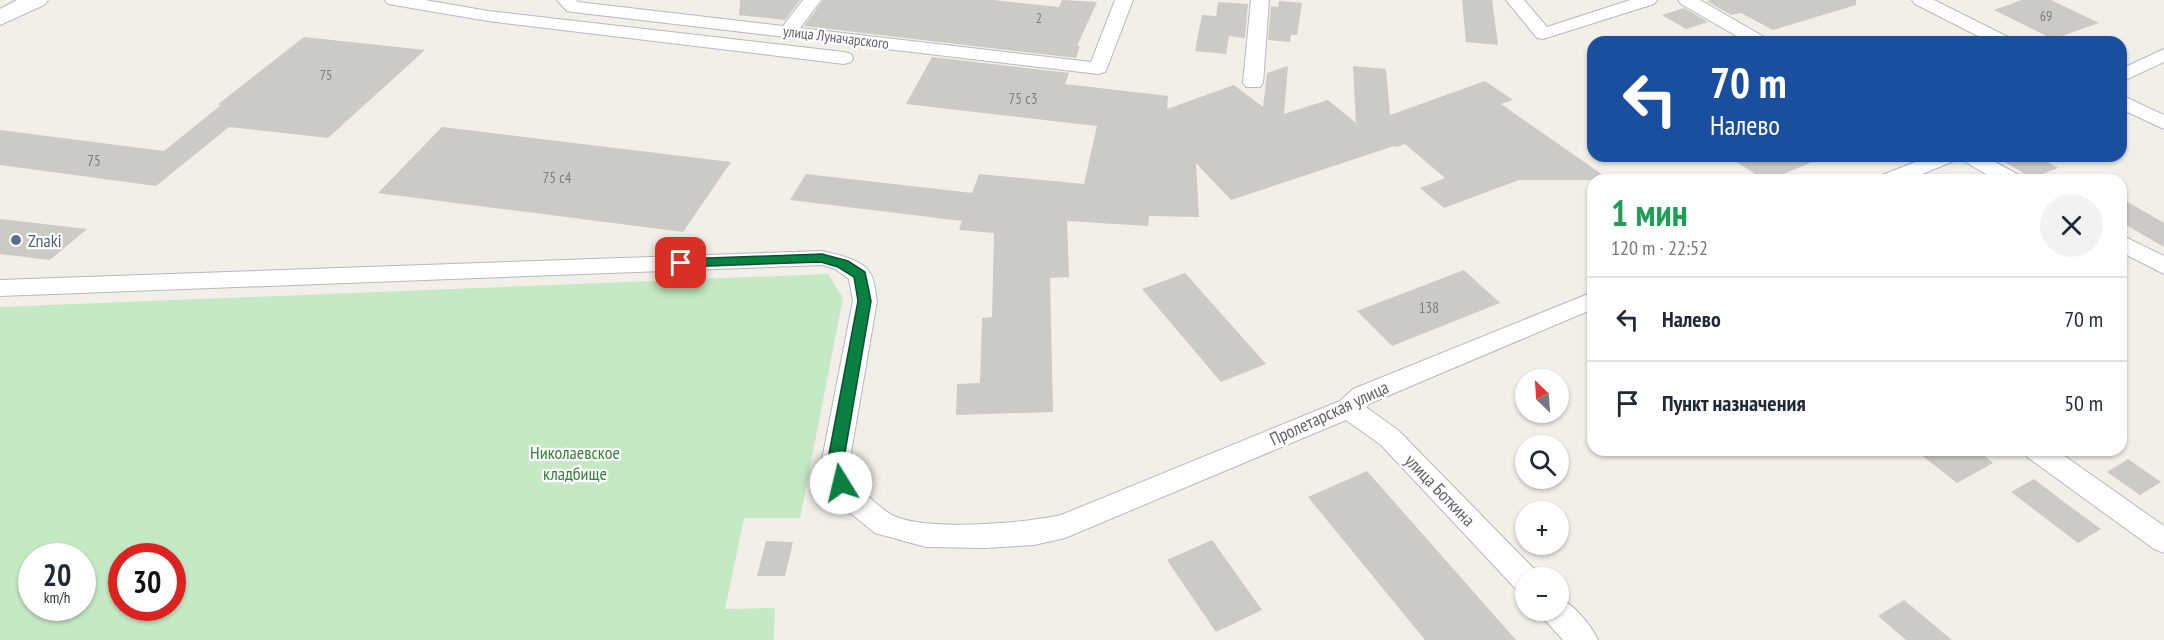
<!DOCTYPE html>
<html lang="ru">
<meta charset="utf-8">
<style>
:root{--surface:#fff;--page:#f2f2f3;--text:#1f2937;--muted:#747a83;--line:#e0e1e3}
body{margin:0;font-family:"PT Sans Narrow",sans-serif;background:var(--page);color:var(--text);height:100vh;display:flex;flex-direction:column;font-size:22px;white-space:nowrap}
*{box-sizing:border-box;margin:0}
p{font-size:20px;color:var(--muted)}
.icon{flex:none;width:33px;height:33px;fill:none;stroke:currentColor;stroke-width:2;stroke-linecap:round;stroke-linejoin:round}
.map{position:relative;flex:1;overflow:hidden}
.details{position:absolute;left:1587px;top:174px;width:540px;height:282px;display:flex;flex-direction:column;background:var(--surface);border-radius:18px;box-shadow:0 2px 4px #0004}
.details>*{flex:none}
.hud{position:absolute;left:1587px;top:36px;width:540px;height:126px;border-radius:18px;box-shadow:0 2px 4px #0004;background:#1a4fa0;color:#fff;overflow:hidden}
.needle{width:39px;rotate:335deg}
.buttons{position:absolute;left:1515px;top:369px;display:grid;gap:12px}
.buttons a{display:grid;place-items:center;width:54px;height:54px;border-radius:50%;background:var(--surface);box-shadow:0 2px 4px #0004;font-size:30px}
.speed{position:absolute;left:18px;top:543px;display:flex;gap:12px;font-size:30px;font-weight:700;text-align:center}
.speed>*{display:grid;place-content:center;width:78px;height:78px;border-radius:50%;background:var(--surface);box-shadow:0 2px 4px #0004;line-height:1}
.speed small{font-size:15px;font-weight:400}
.speed .limit{border:9px solid #d22;background:#fff;color:#111}
.pin{position:absolute;display:grid;place-items:center;width:51px;height:51px;color:#fff;margin:-26px;border-radius:12px;box-shadow:0 3px 9px #0006}
.me{position:absolute;width:66px;margin:-33px;rotate:351deg;stroke-linejoin:round;filter:drop-shadow(0 0 4px #0008)}
.turn{display:flex;align-items:center;gap:21px;height:126px;padding:0 24px;font-size:27px}
.turn .icon{width:78px;height:78px;stroke-width:2.5}
.turn b{display:block;font-size:42px;line-height:51px}
.round{display:grid;place-items:center;flex:none;width:63px;height:63px;border-radius:32px;background:var(--page)}
.overview{display:flex;align-items:center;justify-content:space-between;height:102px;padding:0 24px}
h1{font-size:36px;font-weight:800;line-height:45px;color:#1e9e55}
ul{padding:0;list-style:none}
li{display:flex;align-items:center;gap:18px;height:84px;padding:0 24px;border-top:2px solid var(--line)}
li div{flex:1}
li b{display:block;font-size:22px}
li em{font-style:normal}
.map>svg:first-child{display:block}
.green{fill:#c5e8c5;fill-rule:evenodd}
.building{fill:#cccac5}
.lines{fill:none;stroke-linecap:round;stroke-linejoin:round}
.minor-casing{stroke:#b5b8bc;stroke-width:2}
.secondary-casing{stroke:#b6babf;stroke-width:2}
.minor{fill:#fff;fill-rule:evenodd}
.secondary{fill:#fff;fill-rule:evenodd}
.route{fill:#0b8043;stroke:#07532c;stroke-width:1.5}
.service-dot{fill:#5c6f8a;stroke:#fff;stroke-width:2}
.labels{text-anchor:middle;dominant-baseline:central;stroke-width:4.5;stroke-linejoin:round;paint-order:stroke}
.far-number-label{font-size:14px;fill:#7a7d7f}
.far-street-label{font-size:15px;fill:#5f6368;stroke:#fff}
.number-label{font-size:15px;fill:#7a7d7f}
.service-label{font-size:18px;fill:#4e5e75;stroke:#fff;text-anchor:start}
.street-label{font-size:18px;fill:#5f6368;stroke:#fff}
.park-label{font-size:18px;fill:#348238;stroke:#fff}
</style>
<div class="map">
<svg width="2164" height="640" viewBox="0 0 2164 640">
<rect width="100%" height="100%" fill="#f1efe8"/>
<path class="green" d="M828,274L843,298L800,518H744L725,609L775,608L774,640H0V307ZM32,556H82V608H32ZM172,556V608H122V556Z"/>
<g class="building">
<polygon points="740,0 800,0 785,20 739,15"/>
<polygon points="823,0 993,0 1059,7 1062,0 1097,2 1077,46 1080,46 1076,58 804,26"/>
<polygon points="1462,0 1492,0 1498,45 1466,42"/>
<polygon points="1712,0 1856,0 1856,5 1773,30 1741,13 1731,15 1707,1"/>
<polygon points="2022,0 2051,0 2099,23 2053,39 1994,10"/>
<polygon points="1279,1 1302,3 1297,35 1291,35 1290,42 1268,40 1271,6 1278,7"/>
<polygon points="1218,2 1248,4 1245,38 1229,36 1226,54 1195,51 1202,15 1216,16"/>
<polygon points="1684,8 1708,22 1686,29 1662,15"/>
<polygon points="304,37 425,50 328,138 229,127 156,186 0,165 0,130 164,151 221,105 217,105"/>
<polygon points="932,57 1069,73 1065,84 1168,96 1167,109 1234,85 1263,107 1267,73 1288,66 1284,114 1328,100 1356,123 1353,66 1386,69 1390,115 1485,81 1513,100 1501,104 1610,180 1519,180 1444,208 1420,188 1445,178 1405,144 1396,147 1394,146 1231,200 1196,163 1199,217 1149,216 1148,226 1067,221 1069,277 1050,278 1053,412 956,415 957,384 980,383 982,318 992,317 994,233 959,230 962,221 790,200 806,174 972,193 979,174 1084,184 1097,126 906,104"/>
<polygon points="442,127 731,162 683,232 378,193"/>
<polygon points="1727,156 1826,156 1770,180 1765,180"/>
<polygon points="1994,156 2036,156 2058,168 2032,178"/>
<polygon points="2121,198 2164,223 2164,247 2121,222"/>
<polygon points="0,219 87,229 50,260 0,254"/>
<polygon points="1464,270 1500,303 1392,346 1357,311"/>
<polygon points="1185,273 1266,364 1221,382 1142,289"/>
<polygon points="1915,450 1977,450 1993,463 1957,483"/>
<polygon points="2128,459 2161,482 2140,495 2107,472"/>
<polygon points="1367,471 1516,640 1425,640 1308,497"/>
<polygon points="2034,479 2068,505 2101,529 2078,543 2011,492"/>
<polygon points="1212,540 1262,610 1216,632 1167,560"/>
<polygon points="766,541 793,542 785,576 757,576"/>
<polygon points="1904,600 1952,640 1906,640 1878,616"/>
</g>
<g class="lines">
<defs>
<g id="minor">
<polygon points="385,0 425,0 488,11 844,52 851,54 853,58 851,62 844,64 488,21 394,5 388,4"/>
<polygon points="557,0 576,0 578,2 783,26 803,0 821,0 800,28 1091,62 1115,0 1133,0 1107,68 1105,72 1098,74 573,12 567,11"/>
<polygon points="1251,0 1269,0 1263,83 1260,87 1246,87 1243,83"/>
<polygon points="1506,0 1524,0 1547,27 1630,0 1657,0 1654,4 1543,39 1537,38"/>
<polygon points="1678,0 1700,0 1766,38 1769,42 1747,42 1681,4"/>
<polygon points="1912,0 1934,0 2010,38 2013,42 1990,42 1915,4"/>
<polygon points="2164,49 2164,62 2121,82 2121,69"/>
<polygon points="2121,95 2164,115 2164,129 2121,109"/>
<polygon points="1931,156 1984,156 2019,175 2023,180 1996,180 1962,160 1959,156 1956,160 1908,180 1878,180 1882,175"/>
<polygon points="2121,235 2164,256 2164,274 2121,252"/>
<path d="M822,251C837,255 861,258 870,273C875,280 875,292 877,301L848,470C858,487 874,504 892,515C924,532 1025,523 1061,515L1340,401L1353,389L1593,292V309L1371,403L1366,407L1399,431L1536,571L1539,578H1526V592L1516,589L1381,445L1346,420L1065,538L1034,545L985,548L926,547L875,533L838,503L820,470L853,301L849,279L835,269L822,265L0,296V280Z"/>
<polygon points="2023,450 2056,450 2164,526 2164,553 2154,549 2027,457"/>
<path d="M1558,598C1574,604 1591,625 1598,640H1563L1544,619L1540,610H1558Z"/>
</g>
<polygon id="secondary" points="17,0 48,0 44,5 0,25 0,9"/>
</defs>
<use href="#minor" class="minor-casing"/>
<use href="#secondary" class="secondary-casing"/>
<use href="#minor" class="minor"/>
<use href="#secondary" class="secondary"/>
</g>
<polygon class="route" points="822,254 848,261 865,272 871,301 842,470 849,483 846,487 841,489 835,487 826,470 858,301 854,277 838,267 821,262 681,267 674,263 681,259"/>
<circle class="service-dot" cx="16" cy="240" r="6"/>
<g class="labels">
<g class="far-number-label">
<text x="2046" y="16">69</text>
<text x="1039" y="18">2</text>
<text x="326" y="75">75</text>
</g>
<g class="far-street-label">
<text transform="translate(836 37) rotate(7)">улица Луначарского</text>
</g>
<g class="number-label">
<text x="1023" y="98">75 с3</text>
<text x="94" y="160">75</text>
<text x="557" y="177">75 с4</text>
<text x="1429" y="307">138</text>
</g>
<g class="service-label">
<text x="28" y="240">Znaki</text>
</g>
<g class="street-label">
<text transform="translate(1329 413) rotate(-25)">Пролетарская улица</text>
<text transform="translate(1440 490) rotate(46)">улица Боткина</text>
</g>
<g class="park-label">
<text x="575" y="452">Николаевское<tspan x="575" dy="21">кладбище</tspan></text>
</g>
</g>
</svg>
<div class="buttons">
<a><svg class="needle" viewBox="-14 -14 28 28"><path d="M0-13l5 13h-10z" fill="#e53935"/><path d="M0 13l5-13h-10z" fill="#747a83"/></svg></a>
<a><svg class="icon" aria-label="search" viewBox="0 0 24 24"><circle cx="10" cy="10" r="6"/><path d="M15 15l6 6"/></svg></a>
<a>+</a>
<a>−</a>
</div>
<div class="speed"><div>20<small>km/h</small></div><div class="limit">30</div></div>
<div class="pin" style="left:681px;top:263px;background:#d93025"><svg class="icon" aria-label="arrive" viewBox="0 0 24 24"><path d="M6 21V4h12l-3 4 3 4H6"/></svg></div>
<svg class="me" style="left:841px;top:483px" viewBox="-20 -20 40 40"><circle r="19" fill="#fff"/><path d="M0-13L10 11 0 6-10 11z" fill="#0b8043"/></svg>
<div class="hud">
<div class="turn"><svg class="icon" aria-label="left" viewBox="0 0 24 24"><path d="M17 20v-9H6M10 6l-5 5 5 5"/></svg><div><b>70 m</b>Налево</div></div>
</div>
<section class="details">
<div class="overview"><div><h1>1 мин</h1><p>120 m · 22:52</p></div><a class="round"><svg class="icon" aria-label="close" viewBox="0 0 24 24"><path d="M6 6l12 12M18 6L6 18"/></svg></a></div>
<ul>
<li><svg class="icon" aria-label="left" viewBox="0 0 24 24"><path d="M17 20v-9H6M10 6l-5 5 5 5"/></svg><div><b>Налево</b></div><em>70 m</em></li>
<li><svg class="icon" aria-label="arrive" viewBox="0 0 24 24"><path d="M6 21V4h12l-3 4 3 4H6"/></svg><div><b>Пункт назначения</b></div><em>50 m</em></li>
</ul>
</section>
</div>
